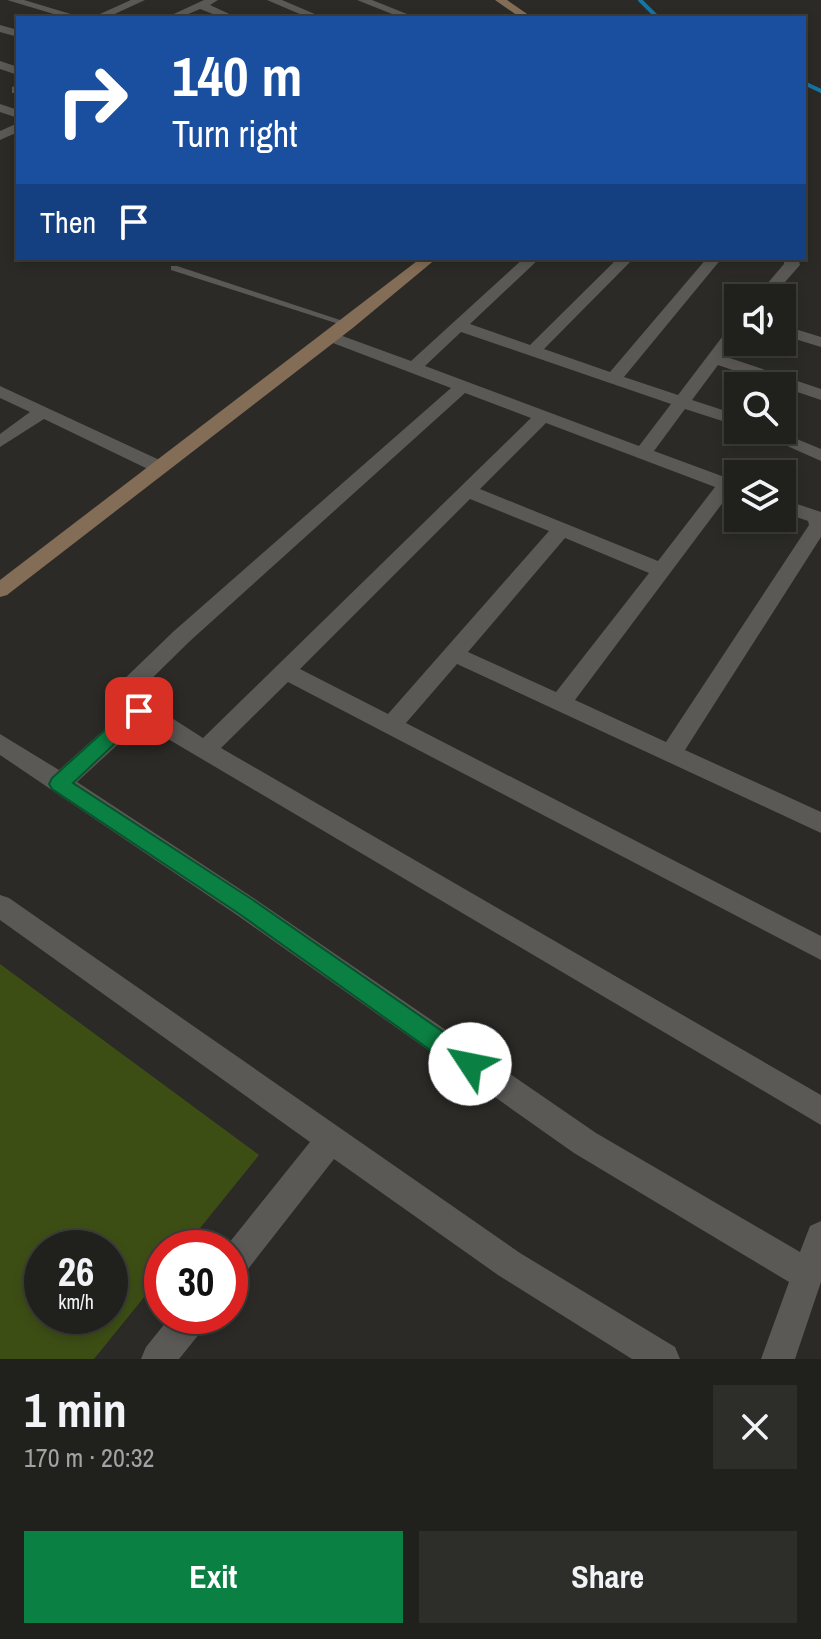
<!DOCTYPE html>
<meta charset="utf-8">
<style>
:root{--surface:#20201d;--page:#2d2d2a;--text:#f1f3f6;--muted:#a2a3a4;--line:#3d3e3b;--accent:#0b8043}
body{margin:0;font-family:"Archivo Narrow",sans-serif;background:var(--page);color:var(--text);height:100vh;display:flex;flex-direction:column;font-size:30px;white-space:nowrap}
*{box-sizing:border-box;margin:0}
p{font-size:26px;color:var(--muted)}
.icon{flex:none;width:44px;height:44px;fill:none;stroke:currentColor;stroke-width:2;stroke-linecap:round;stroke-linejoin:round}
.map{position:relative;height:1359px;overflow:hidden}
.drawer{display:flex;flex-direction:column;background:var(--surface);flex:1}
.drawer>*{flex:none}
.banner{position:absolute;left:16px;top:16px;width:790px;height:244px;border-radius:0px;box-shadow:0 4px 12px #0003,0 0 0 2px var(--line);background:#1a4fa0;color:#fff;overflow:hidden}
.controls{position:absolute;left:724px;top:284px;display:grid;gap:16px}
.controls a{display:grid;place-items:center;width:72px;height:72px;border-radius:0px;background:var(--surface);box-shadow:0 4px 12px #0003,0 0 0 2px var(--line);font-size:40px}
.speed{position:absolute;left:24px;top:1230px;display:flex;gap:16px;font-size:40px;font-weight:700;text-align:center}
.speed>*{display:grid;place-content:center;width:104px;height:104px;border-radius:50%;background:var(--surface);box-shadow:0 4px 12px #0003,0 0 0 2px var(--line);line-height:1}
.speed small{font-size:20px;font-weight:400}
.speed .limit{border:12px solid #d22;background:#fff;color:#111}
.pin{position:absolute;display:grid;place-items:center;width:68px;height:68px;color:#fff;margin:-34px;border-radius:16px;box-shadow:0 4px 12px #0006}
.me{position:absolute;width:88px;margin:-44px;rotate:304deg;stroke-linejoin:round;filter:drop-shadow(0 0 6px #0008)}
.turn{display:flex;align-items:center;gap:28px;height:168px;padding:0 24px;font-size:36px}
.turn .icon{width:104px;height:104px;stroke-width:2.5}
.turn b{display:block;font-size:56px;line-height:68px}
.then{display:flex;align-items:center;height:76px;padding:0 24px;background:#0003;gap:16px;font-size:30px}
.round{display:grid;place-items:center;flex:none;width:84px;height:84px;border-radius:0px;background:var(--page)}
.headline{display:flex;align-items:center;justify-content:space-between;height:136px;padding:0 24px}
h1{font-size:48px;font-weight:800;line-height:60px}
.cta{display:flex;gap:16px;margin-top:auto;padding:16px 24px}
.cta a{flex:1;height:92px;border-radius:0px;background:var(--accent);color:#fff;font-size:32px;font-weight:800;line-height:92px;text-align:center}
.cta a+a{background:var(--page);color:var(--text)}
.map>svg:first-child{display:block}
.green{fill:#3d4e15;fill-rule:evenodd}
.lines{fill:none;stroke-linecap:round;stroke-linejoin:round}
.stream{stroke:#1874a1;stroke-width:4}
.service{fill:#5b5956;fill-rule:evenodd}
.minor{fill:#5b5956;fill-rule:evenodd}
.secondary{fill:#846d56;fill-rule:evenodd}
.route{fill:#0b8043;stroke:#07532c;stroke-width:2}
</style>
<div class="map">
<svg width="821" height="1359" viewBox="0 0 821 1359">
<rect width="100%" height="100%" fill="#2b2a27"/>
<path class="green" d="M0,964L259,1155L184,1248H162V1275L94,1359H0ZM42,1248H110V1316H42Z"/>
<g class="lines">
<g class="stream">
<polyline points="640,0 658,18"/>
<polyline points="804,83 821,91"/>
</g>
<polygon class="service" points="171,266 177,266 352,324 345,326 171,270"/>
<g class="minor">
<polygon points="7,0 24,0 84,18 67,18"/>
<polygon points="131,0 145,0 106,18 91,18"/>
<polygon points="204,0 218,0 210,5 238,18 223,18 200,9 179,18 165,18"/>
<polygon points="267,0 282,0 324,18 309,18"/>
<polygon points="357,0 372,0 417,18 402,18"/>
<polygon points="0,25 18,30 18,37 0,32"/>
<polygon points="0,61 18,67 18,75 0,69"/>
<polygon points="18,85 18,93 12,93 12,87"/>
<polygon points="0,104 18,110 18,118 0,112"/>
<polygon points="18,123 18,132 0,140 0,131"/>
<path d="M524,258H540L470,324L530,345L618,258H634L544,349L610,372L707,258H722L624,377L678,395L732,324L738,322V338L724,356L821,389V400L718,365L692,400L738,415V426L685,409L654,451L738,482V495L730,493L575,700L666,742L809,525L808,521L782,512V499L821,512V537L685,750L821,812V833L457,664L406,723L821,936V960L288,682L221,748L821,1095V1125L141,723L77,782L255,899L596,1133L800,1252L810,1226L821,1221V1282L795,1359H761L789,1282L574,1153L237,915L0,755V734L59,770L125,711L117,700L120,683L174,631L451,388L325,340V334H337L411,361ZM461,332L671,404L639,446L425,366ZM465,393L531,418L203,738L139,697V691L190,641ZM546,423L715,487L658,561L480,489ZM470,499L549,531L388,714L300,669ZM565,538L649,573L556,692L468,652Z"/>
<polygon points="784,258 798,258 800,265 771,298 755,298 784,264"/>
<polygon points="782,325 821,337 821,347 782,335"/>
<polygon points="0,386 166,463 168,467 159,473 152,471 44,419 0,447 0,434 30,412 0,398"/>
<polygon points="751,430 775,430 821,449 821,461"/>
<polygon points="0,895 9,898 520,1253 675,1347 680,1359 632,1359 498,1275 334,1159 241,1278 230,1283 230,1248 225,1248 310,1142 0,920"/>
<polygon points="171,1316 208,1316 204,1328 179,1359 141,1359 146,1347"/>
</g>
<g class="secondary">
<polygon points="495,0 507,0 533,18 521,18"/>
<polygon points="421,258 437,258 354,327 7,595 0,597 0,580"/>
</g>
</g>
<polygon class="route" points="139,704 145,706 148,711 145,715 73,783 253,900 478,1056 481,1064 478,1072 470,1075 461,1072 238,913 52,789 49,784 52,778 132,706"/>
</svg>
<div class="controls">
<a><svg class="icon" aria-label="sound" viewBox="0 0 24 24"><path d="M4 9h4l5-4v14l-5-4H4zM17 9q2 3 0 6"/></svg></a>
<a><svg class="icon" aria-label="search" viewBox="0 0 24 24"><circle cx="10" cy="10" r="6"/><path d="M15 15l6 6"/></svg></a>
<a><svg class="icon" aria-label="layers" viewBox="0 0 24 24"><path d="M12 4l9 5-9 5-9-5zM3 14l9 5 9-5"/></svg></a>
</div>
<div class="speed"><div>26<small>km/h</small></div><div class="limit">30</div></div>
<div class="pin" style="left:139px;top:711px;background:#d93025"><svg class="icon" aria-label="arrive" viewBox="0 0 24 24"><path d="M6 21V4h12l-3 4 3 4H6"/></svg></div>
<svg class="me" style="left:470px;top:1064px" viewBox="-20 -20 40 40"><circle r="19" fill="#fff"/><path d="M0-13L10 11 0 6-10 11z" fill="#0b8043"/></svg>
<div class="banner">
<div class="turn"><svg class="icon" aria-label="right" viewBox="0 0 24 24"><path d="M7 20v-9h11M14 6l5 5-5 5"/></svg><div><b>140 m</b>Turn right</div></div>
<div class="then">Then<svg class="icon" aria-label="arrive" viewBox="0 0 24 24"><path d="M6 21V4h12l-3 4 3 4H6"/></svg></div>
</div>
</div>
<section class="drawer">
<div class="headline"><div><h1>1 min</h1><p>170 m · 20:32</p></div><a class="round"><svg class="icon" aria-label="close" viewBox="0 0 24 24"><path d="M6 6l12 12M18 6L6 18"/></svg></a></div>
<div class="cta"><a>Exit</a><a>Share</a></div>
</section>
